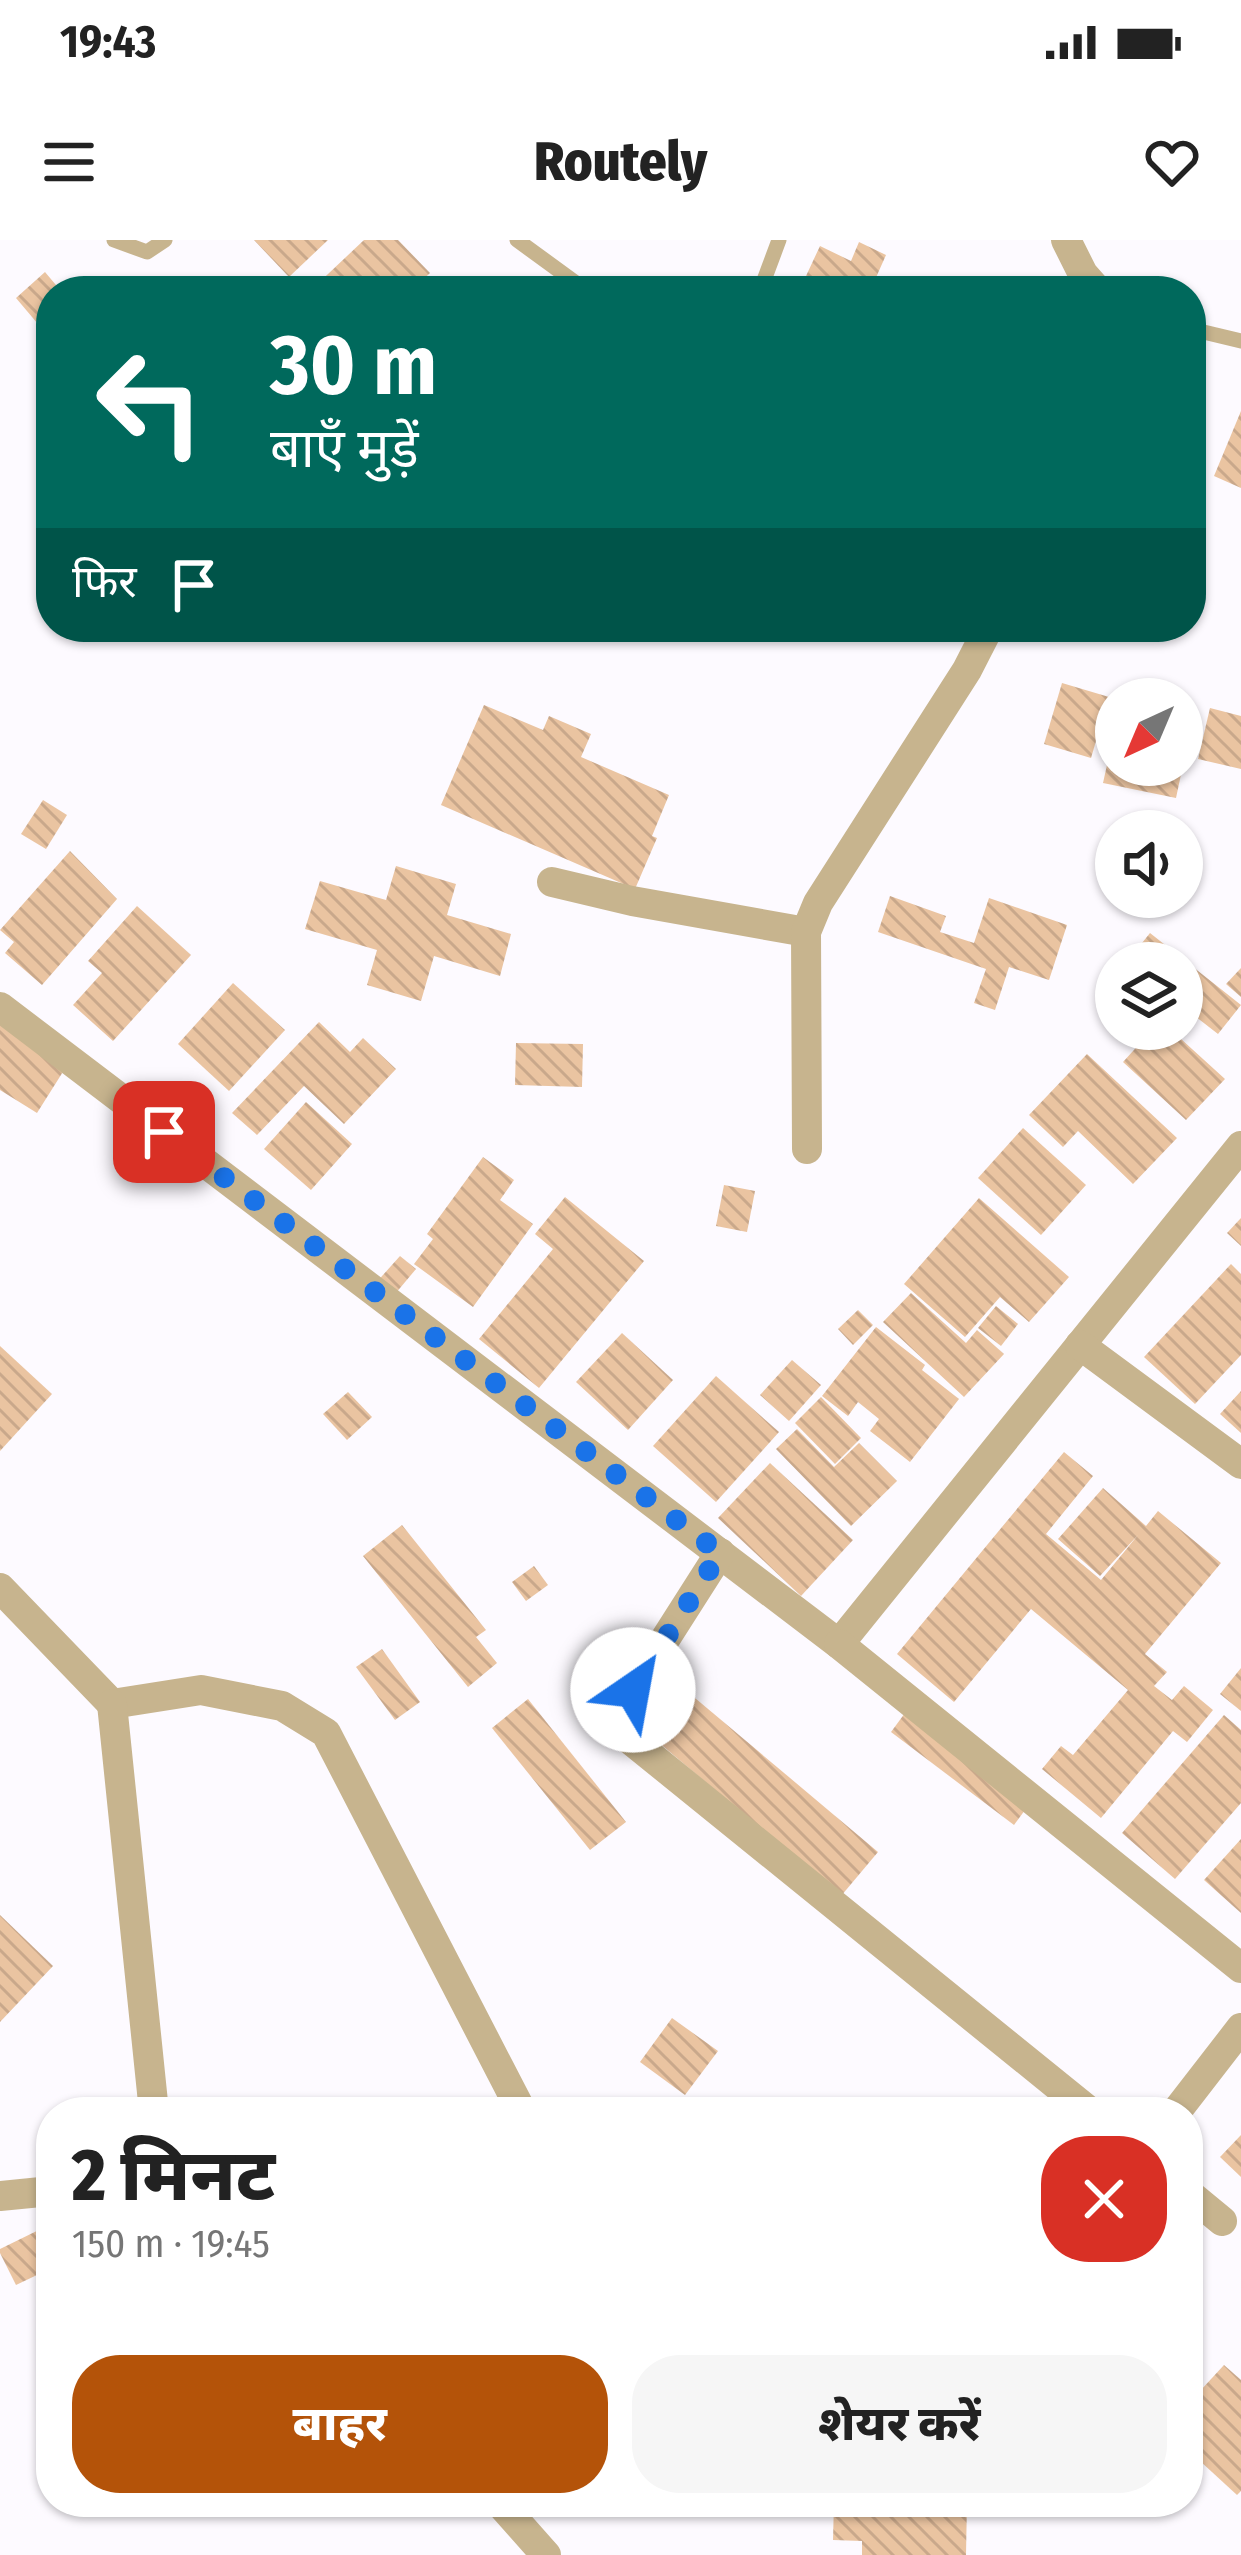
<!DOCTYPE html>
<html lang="hi">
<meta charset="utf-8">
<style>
:root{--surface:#fff;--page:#f6f6f6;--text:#222;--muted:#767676;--accent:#b45309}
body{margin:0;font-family:"Fira Sans Condensed","Noto Sans Devanagari",sans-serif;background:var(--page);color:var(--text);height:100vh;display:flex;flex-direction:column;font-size:45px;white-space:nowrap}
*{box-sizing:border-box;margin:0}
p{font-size:39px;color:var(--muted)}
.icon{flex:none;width:66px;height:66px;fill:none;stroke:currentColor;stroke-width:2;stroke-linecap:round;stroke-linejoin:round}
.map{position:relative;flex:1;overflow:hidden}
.sheet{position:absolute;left:36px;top:1857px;width:1167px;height:420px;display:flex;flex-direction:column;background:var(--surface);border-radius:48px;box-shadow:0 3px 9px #0004}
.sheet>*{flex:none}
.hud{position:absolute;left:36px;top:36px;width:1170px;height:366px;border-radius:48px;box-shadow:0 3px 9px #0004;background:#00695c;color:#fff;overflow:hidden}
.needle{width:78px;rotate:224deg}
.controls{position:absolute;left:1095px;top:438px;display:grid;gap:24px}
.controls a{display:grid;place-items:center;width:108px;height:108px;border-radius:50%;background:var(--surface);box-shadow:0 3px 9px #0004;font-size:60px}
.pin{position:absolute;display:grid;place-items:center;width:102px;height:102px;color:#fff;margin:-51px;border-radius:24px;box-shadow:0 6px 18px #0006}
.me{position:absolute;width:132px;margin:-66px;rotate:33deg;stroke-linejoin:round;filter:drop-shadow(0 0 9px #0008)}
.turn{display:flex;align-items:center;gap:42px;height:252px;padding:0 36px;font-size:54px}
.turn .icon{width:156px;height:156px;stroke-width:2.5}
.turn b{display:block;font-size:84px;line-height:102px}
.then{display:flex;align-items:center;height:114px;padding:0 36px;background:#0003;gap:24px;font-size:45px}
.round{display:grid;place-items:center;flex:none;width:126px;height:126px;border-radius:48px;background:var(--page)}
.summary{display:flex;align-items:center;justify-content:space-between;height:204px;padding:0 36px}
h1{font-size:72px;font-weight:800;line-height:90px}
.button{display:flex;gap:24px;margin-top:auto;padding:24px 36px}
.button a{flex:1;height:138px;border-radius:48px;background:var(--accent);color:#fff;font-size:48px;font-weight:800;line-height:138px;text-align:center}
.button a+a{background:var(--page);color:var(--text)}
.status{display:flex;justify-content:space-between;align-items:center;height:84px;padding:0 60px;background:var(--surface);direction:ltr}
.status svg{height:33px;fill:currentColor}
header{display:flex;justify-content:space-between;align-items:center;height:156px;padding:0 36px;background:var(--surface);font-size:54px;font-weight:800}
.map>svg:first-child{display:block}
.building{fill:url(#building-back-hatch)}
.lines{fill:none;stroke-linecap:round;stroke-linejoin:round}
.lane{stroke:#c7b48e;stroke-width:15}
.street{stroke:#c7b48e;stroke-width:30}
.route{stroke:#1a73e8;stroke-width:21;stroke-dasharray:0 37.8}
</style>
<div class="status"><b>19:43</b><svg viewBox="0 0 49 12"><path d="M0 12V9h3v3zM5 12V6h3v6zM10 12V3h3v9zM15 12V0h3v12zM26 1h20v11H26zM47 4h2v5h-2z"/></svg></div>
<header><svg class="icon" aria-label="menu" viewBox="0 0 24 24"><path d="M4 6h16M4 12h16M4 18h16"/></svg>Routely<svg class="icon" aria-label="heart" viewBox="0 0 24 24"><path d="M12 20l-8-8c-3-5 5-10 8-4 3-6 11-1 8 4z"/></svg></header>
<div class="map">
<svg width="1241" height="2315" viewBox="0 0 1241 2315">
<defs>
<pattern id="building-back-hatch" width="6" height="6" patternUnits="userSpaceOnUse" patternTransform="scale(3)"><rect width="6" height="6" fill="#eac4a1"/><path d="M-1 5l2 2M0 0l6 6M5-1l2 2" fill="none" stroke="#c9a88b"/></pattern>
</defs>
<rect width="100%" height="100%" fill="#fdfaff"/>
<g class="building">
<polygon points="254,0 328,0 289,37"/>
<polygon points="364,0 398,0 430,33 411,51 310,51"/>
<polygon points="859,2 886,15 870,51 799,51 820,6 851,21"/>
<polygon points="45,32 61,51 51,51 51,83 43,90 16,58"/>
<polygon points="1241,171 1241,248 1214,236"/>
<polygon points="582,387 605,387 595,399"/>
<polygon points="1062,443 1109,457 1091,518 1044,504"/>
<polygon points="484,465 543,490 549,476 591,494 581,517 669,555 652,596 657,598 635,649 441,565"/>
<polygon points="1210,468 1241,476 1241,529 1198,519"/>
<polygon points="1111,507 1116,508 1116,525 1183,525 1176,558 1103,543"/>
<polygon points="43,560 67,575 46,609 21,594"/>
<polygon points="70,611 117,659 42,745 5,713 14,702 0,690"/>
<polygon points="396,626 456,644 447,675 511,694 500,736 434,716 421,761 367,745 377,710 305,689 320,641 386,660"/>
<polygon points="890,656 946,676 940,692 974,703 989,658 1067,685 1049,740 1009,727 995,770 974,763 986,729 878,692"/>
<polygon points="137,666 191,715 113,801 73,765 102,733 88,721"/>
<polygon points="1150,693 1241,765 1218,794 1182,766 1182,723 1126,723"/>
<polygon points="1241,728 1241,757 1226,744"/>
<polygon points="233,743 285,790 229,851 178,804"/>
<polygon points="319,782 350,812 363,798 396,829 344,884 304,846 257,895 232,873"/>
<polygon points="0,784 66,827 37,873 0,850"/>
<polygon points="1131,789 1170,789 1225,839 1186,880 1123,822 1143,800"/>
<polygon points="516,803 583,804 582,847 515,845"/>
<polygon points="1087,814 1177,898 1133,944 1078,891 1063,907 1029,875"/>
<polygon points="306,862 352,904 311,950 264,909"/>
<polygon points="1023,888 1086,945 1041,995 978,938"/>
<polygon points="483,917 514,940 500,960 533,984 473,1067 414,1024 433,999 427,994"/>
<polygon points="724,945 755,951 747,992 716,986"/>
<polygon points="565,957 644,1021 539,1148 479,1099 553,1009 535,994"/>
<polygon points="979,958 1069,1037 1029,1082 1000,1057 965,1097 904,1044"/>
<polygon points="1241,978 1241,1006 1227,993"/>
<polygon points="400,1016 416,1029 390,1060 374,1045"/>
<polygon points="1231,1024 1241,1034 1241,1115 1195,1164 1144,1117"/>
<polygon points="911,1053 966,1103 977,1090 1004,1114 964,1157 883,1082"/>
<polygon points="996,1066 1018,1084 1001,1106 978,1088"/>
<polygon points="858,1070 873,1085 853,1105 838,1089"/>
<polygon points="876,1087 925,1125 922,1130 959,1159 910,1222 870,1191 879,1179 858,1162 848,1176 822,1156"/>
<polygon points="622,1093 673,1140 628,1190 576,1142"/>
<polygon points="0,1106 52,1154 0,1211"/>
<polygon points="792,1120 821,1145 789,1181 760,1155"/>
<polygon points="716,1136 779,1192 716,1262 653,1206"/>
<polygon points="1241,1151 1241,1193 1220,1174"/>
<polygon points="348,1152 372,1177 347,1200 323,1174"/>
<polygon points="821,1157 861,1198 835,1224 795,1183"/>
<polygon points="797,1189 834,1227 859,1203 897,1241 851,1286 776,1209"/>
<polygon points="1064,1212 1093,1236 1046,1294 1101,1340 1138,1295 1100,1336 1058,1299 1103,1248 1146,1286 1158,1271 1221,1323 1145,1414 1167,1432 1154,1446 1172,1460 1184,1446 1213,1470 1187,1502 1173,1491 1101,1578 1042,1529 1061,1506 1073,1515 1128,1450 1031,1369 954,1462 897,1414"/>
<polygon points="770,1223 853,1300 801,1356 718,1278"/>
<polygon points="402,1285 486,1390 476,1397 497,1423 468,1447 363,1316"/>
<polygon points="534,1326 548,1345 526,1361 512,1342"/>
<polygon points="382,1409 420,1462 395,1480 356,1427"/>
<polygon points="1241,1428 1241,1471 1220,1454"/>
<polygon points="695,1458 878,1612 841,1656 658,1502"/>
<polygon points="528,1459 626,1582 590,1610 492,1488"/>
<polygon points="905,1473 1028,1566 1014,1585 891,1492"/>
<polygon points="1224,1475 1241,1490 1241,1563 1175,1639 1122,1593"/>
<polygon points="1241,1599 1241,1673 1204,1640"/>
<polygon points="0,1675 53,1726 0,1782"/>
<polygon points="672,1778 718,1811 685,1855 640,1822"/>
<polygon points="1241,1895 1241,1937 1220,1917"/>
<polygon points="51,1984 51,2065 37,2035 16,2045 0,2013 0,2009"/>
<polygon points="1224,2125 1241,2140 1241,2251 1237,2255 1188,2210 1188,2164"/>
<polygon points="834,2262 967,2262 966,2315 862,2315 862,2301 833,2300"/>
</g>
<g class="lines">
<g class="lane">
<polyline points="114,0 147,12 165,0"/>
<polyline points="517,0 587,51"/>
<polyline points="760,51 779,0"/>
<polyline points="1191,89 1241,101"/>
</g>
<g class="street">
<polyline points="1066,0 1083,34 1098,51"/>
<polyline points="552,642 632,661 806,692"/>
<polyline points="0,767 839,1404 1241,906"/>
<polyline points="807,909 806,692 818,663 967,430 989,387"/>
<polyline points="1080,1105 1241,1224"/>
<polyline points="720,1313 611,1484 1090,1872"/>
<polyline points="0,1348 112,1464 201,1450 282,1466 326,1493 522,1872"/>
<polyline points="839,1404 1241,1728"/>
<polyline points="112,1464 154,1872"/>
<polyline points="1176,1872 1241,1788"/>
<polyline points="1188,1953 1222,1981"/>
<polyline points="0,1956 51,1951"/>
<polyline points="499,2262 546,2315"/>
</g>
</g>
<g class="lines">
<polyline class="route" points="164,892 720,1313 633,1450"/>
</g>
</svg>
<div class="controls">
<a><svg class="needle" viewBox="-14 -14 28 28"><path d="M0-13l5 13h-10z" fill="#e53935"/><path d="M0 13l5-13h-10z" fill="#767676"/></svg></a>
<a><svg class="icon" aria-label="sound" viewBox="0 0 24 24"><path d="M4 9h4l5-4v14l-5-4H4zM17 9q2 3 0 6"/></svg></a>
<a><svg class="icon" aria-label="layers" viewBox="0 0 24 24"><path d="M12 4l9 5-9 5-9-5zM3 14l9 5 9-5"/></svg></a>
</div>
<div class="pin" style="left:164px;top:892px;background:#d93025"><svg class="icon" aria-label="arrive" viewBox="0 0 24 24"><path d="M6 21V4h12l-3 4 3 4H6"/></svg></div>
<svg class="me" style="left:633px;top:1450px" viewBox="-20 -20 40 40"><circle r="19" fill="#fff"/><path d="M0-13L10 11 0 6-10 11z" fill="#1a73e8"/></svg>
<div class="hud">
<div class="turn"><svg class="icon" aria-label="left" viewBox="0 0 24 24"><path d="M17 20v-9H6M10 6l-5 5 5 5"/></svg><div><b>30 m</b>बाएँ मुड़ें</div></div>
<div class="then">फिर<svg class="icon" aria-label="arrive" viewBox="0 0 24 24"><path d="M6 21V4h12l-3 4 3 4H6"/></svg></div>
</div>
<section class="sheet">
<div class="summary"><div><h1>2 मिनट</h1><p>150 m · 19:45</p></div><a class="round" style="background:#d93025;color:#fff"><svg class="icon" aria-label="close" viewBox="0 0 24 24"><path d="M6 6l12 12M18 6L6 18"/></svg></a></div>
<div class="button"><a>बाहर</a><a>शेयर करें</a></div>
</section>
</div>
